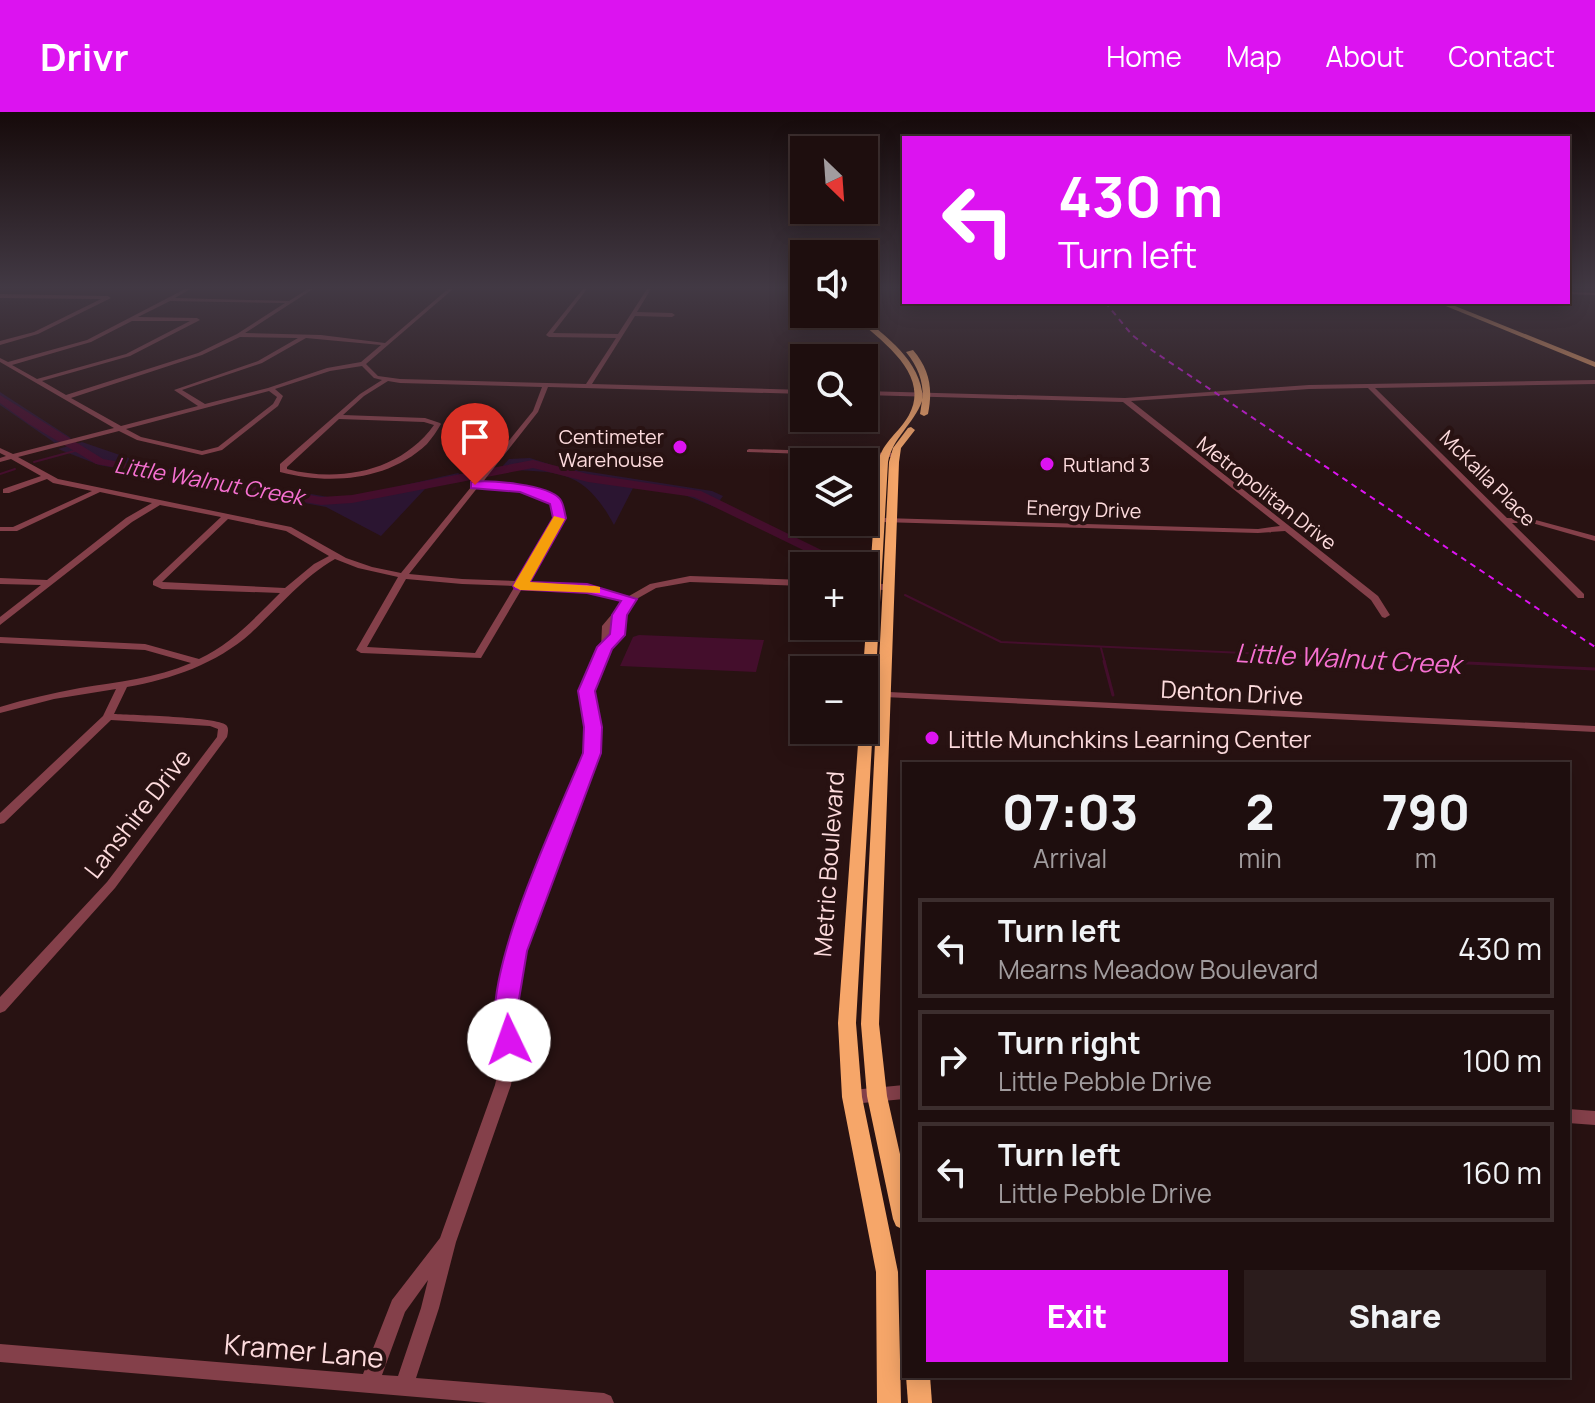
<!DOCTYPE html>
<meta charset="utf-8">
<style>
:root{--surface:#1e0e0e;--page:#2b1c1c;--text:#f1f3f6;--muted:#a19c9e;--line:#3c2e2e;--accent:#dc13f0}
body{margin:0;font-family:Manrope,sans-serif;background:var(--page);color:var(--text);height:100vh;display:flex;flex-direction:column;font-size:30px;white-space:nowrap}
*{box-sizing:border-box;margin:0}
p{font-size:26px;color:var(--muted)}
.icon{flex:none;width:44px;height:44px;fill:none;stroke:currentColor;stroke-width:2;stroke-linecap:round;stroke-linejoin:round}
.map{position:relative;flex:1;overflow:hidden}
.side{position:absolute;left:902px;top:650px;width:668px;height:616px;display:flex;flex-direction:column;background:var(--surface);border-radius:0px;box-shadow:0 4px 20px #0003,0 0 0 2px var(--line)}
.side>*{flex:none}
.guide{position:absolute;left:902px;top:24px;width:668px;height:168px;border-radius:0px;box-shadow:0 4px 20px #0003,0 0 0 2px var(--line);background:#dc13f0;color:#fff;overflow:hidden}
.needle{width:52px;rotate:155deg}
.controls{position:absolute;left:790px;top:24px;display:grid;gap:16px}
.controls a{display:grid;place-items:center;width:88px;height:88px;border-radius:0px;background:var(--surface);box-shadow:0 4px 20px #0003,0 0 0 2px var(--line);font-size:40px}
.pin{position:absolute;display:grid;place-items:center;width:68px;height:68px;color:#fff;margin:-82px -34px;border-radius:50% 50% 50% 0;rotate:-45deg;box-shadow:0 0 8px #0007}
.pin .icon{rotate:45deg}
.me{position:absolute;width:88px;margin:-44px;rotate:357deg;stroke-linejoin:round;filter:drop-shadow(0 0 6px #0008)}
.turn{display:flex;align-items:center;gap:28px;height:168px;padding:0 24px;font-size:36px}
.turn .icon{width:104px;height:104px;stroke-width:2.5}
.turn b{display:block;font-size:56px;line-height:68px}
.eta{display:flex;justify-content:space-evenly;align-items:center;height:136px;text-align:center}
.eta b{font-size:48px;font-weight:800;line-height:56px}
.button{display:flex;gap:16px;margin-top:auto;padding:16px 24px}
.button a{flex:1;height:92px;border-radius:0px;background:var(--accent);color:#fff;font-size:32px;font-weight:800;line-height:92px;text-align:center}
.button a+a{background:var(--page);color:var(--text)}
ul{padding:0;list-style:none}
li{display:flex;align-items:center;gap:24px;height:100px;margin:0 16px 12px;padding:0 8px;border:4px solid var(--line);border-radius:0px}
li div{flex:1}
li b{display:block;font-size:30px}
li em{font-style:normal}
header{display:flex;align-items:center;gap:48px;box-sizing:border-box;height:112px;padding:0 40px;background:var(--accent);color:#fff}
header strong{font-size:38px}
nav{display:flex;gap:44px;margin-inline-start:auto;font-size:28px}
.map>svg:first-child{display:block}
.green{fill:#2b1531}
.water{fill:#440e2c}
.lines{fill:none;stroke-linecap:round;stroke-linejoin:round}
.stream-far1{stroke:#440e2c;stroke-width:2}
.stream{stroke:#440e2c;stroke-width:3}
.river{fill:#440e2c;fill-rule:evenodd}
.minor{fill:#84404a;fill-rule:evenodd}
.major{fill:#f6a669;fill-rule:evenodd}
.rail{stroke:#dc13f0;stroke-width:2;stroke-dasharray:6 5;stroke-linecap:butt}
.route{fill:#dc13f0;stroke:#8f0c9c;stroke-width:2}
.slow{fill:#f59e0b}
.poi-dot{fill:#dc13f0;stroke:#281212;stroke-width:3}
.labels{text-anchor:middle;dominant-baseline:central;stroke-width:8;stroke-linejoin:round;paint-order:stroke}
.far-poi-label{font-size:20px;fill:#fddbdd;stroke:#281212;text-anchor:end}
.far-street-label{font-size:20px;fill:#fddbdd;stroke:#281212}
.far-water-label{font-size:22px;font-style:italic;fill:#f670d1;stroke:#281212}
.street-label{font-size:24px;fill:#fddbdd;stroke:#281212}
.poi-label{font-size:24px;fill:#fddbdd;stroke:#281212;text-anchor:start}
.water-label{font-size:26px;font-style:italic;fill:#f670d1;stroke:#281212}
.near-street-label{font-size:28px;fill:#fddbdd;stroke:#281212}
</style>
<header>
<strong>Drivr</strong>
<nav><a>Home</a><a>Map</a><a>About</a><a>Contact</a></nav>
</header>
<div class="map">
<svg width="1595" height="1291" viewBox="0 0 1595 1291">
<rect width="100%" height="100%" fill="#281212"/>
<g class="green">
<polygon points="0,280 71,326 55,331 0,293"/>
<polygon points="82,330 152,354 328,385 352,385 458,361 466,366 425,377 381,424 326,395 99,353 58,337"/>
<path d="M530,346L558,355L712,379L723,384L715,395L682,382L633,376L614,413C584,357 559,359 499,358L509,347Z"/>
</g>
<polygon class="water" points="639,523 764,528 756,560 620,554 633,525"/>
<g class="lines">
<g class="stream-far1">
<polyline points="34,350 78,338"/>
<polyline points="0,362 15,357"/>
<polyline points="905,483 1001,530 1469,551"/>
<polyline points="1101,536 1105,551"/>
</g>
<g class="stream">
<polyline points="1104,549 1113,583"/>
<polyline points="1425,549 1595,557"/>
</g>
<polygon class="river" points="0,283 103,347 321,385 352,383 533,348 588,362 701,379 854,454 836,454 694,385 588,370 533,356 352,391 321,393 96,352 29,312 0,291"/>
<g class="minor">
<path d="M185,177H190L175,186L289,189L308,177H313L245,221L321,223L385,231L448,177H453L366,252L378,264L400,267L586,272L616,226L549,225L546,223L583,177H587L553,221L618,222L647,177H651L637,200L672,201L675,203L672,205L635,204L592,272L804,278V282L548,275L538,300L482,371C504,372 548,371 560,394C561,395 563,404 563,406L526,470L575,473L629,484L650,472L690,464L804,468V474L690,470L656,476L633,489L623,501L622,523L605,545L593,572L592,590L598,622L597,641L522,839L515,866V946L511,973L456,1130L439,1196L416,1266L604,1281L611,1284L614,1291H488L0,1250V1232L363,1262L392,1188L440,1126L495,973L501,946V866L508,839L587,641V622L582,590L583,572L590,554L601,536L602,514L624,488L575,478L523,475L481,546L361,541L356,538L398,465L358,456L335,447C302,466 279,495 251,521C216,552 172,567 127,575L114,602C131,603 218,605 226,613C229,615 228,621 227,625L115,776L5,899L0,901V885L107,770L217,625L218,617L210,614L111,608L4,711L0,712V701L103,604L116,577L54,587L0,601V595C26,587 53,581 80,576C117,570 156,566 191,551L145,538L0,531V525L145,532L199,547C231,532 255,506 280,481L162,477L153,473V469L221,405L160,393L132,410L0,513V505L41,473L0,472V466L47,468L126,406L152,391L100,380L17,419H0V415H13L92,379L53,371L47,367L9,381H3V377L41,364L11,347L0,350V346L6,344L0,341V336L13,342L114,316L0,250V246L8,250L87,228ZM170,189L285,191L237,222L198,241L66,283L42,269L130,244L200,208L197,206L138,205ZM132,209H190L126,242L37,267L12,253L91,230ZM240,225L298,226L258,249L174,278L198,294L121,314L71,286L202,243ZM306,226L381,233L361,250L327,256L268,276L205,292L182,278L262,251ZM362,254L374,266L382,268L360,282L280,352V360C329,373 388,369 427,332C432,326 437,319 441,312L440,311L425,306L343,303L364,284L388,269L400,271L542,275L533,299L401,461L372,455L346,446L291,415L58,367L18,345L119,319L137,328L202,343L222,338L278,294L283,284L275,277L330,259ZM269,279L277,285L273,292L218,335L202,339L141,325L126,317ZM339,307L424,310L434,313C401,359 340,371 287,357V355ZM478,375C498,376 541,374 552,394C553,396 554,403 555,406L518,469L462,467L409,462ZM228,407L286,419L329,444L314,452L285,476L162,470ZM406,467L462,472L515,474L475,541L367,535ZM428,1168L421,1196L398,1264L382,1263L405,1200Z"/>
<polygon points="1568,180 1595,181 1595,183 1568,182"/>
<polygon points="0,182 108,184 111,186 38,222 0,233 0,229 34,220 101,187 0,186"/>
<polygon points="1595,268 1595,272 1375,276 1507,406 1532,407 1595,424 1595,429 1532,411 1512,411 1584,482 1584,486 1578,486 1368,276 1309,277 1131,289 1378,484 1390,503 1385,506 1382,505 1371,488 1285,419 1258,421 881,410 880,408 884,406 1258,417 1280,414 1123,290 864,283 864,279 1125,286 1309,273"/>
<polygon points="749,337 892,341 896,343 892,345 747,340 747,338"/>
<polygon points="864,471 884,472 888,475 884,478 864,477"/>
<polygon points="868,579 1595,614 1595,620 864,584 864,580"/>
<polygon points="904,973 904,987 852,992 847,990 844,985 847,980 852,978"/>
<polygon points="1568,997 1595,999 1595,1013 1568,1011"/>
</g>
<g class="major">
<polygon points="1436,190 1445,190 1595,250 1595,255"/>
<path d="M852,202H859C886,225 921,248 923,287C923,268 918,255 906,240L913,238C930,258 933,277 928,302L924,304L920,302L922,289C914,312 892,326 888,350L856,911L862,985L898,1160L901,1291H877L876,1160L842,985L838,911L859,618H864L863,558L878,350C883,329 899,321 909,303C932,260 877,227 852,202Z"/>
<polygon points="911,315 915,318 901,336 899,350 879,912 887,984 904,1060 904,1118 896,1114 893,1107 867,984 861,912 889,350 893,336 908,316"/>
<polygon points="906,1264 930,1264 932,1291 908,1291"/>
</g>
<polyline class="rail" points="1105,190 1132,223 1153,239 1595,535"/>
</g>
<linearGradient id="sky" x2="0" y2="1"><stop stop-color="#160a0a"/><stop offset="0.49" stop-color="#423944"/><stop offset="1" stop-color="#423944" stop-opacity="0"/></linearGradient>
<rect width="1595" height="358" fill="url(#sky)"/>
<path class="route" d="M471,370C490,368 548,372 560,387C564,392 564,399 566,406L530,470L587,472L637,487L627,503L625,523L612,537L595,579L602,615L601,641L527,839L518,893L521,928L517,935L509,938L500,935C472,878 559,701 583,641L584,615L578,579L597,535L610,522L612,503L621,489L587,481L515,477L513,474L553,406L550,392L520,380L471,376Z"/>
<polygon class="slow" points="554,404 565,407 530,470 595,474 600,475 600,481 520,478 513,474"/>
<g class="poi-dot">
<circle cx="680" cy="335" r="8"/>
<circle cx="1047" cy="352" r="8"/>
<circle cx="932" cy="626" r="8"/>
</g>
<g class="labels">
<g class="far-poi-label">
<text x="664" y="324">Centimeter<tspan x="664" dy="23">Warehouse</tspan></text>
<text x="1063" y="352" text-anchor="start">Rutland 3</text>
</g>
<g class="far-street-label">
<text transform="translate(1488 366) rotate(45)">McKalla Place</text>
<text transform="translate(1267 381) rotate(38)">Metropolitan Drive</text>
<text transform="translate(1084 397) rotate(2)">Energy Drive</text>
</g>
<g class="far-water-label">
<text transform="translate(209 369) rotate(10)">Little Walnut Creek</text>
</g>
<g class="street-label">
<text transform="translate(1232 580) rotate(3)">Denton Drive</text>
<text transform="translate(137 701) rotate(-52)">Lanshire Drive</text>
<text transform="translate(828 752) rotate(-86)">Metric Boulevard</text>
</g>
<g class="poi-label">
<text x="948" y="626">Little Munchkins Learning Center</text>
</g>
<g class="water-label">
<text transform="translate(1348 546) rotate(3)">Little Walnut Creek</text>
</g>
<g class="near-street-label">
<text transform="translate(304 1238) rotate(5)">Kramer Lane</text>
</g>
</g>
</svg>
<div class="controls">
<a><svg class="needle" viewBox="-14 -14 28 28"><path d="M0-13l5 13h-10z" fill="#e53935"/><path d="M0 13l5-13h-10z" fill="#a19c9e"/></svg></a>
<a><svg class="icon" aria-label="sound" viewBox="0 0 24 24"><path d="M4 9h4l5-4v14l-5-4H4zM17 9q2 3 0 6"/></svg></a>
<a><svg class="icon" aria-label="search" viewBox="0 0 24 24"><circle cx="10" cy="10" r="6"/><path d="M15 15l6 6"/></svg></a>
<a><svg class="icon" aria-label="layers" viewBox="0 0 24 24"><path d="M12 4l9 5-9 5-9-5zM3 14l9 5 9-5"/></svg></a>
<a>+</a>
<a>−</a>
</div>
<div class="pin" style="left:475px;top:373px;background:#d93025"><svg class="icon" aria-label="arrive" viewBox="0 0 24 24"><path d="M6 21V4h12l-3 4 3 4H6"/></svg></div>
<svg class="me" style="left:509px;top:928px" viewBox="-20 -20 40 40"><circle r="19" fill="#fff"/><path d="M0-13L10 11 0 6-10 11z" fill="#dc13f0"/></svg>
<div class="guide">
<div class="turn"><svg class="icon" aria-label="left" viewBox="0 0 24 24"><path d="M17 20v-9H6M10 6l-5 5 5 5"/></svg><div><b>430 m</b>Turn left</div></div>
</div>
<section class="side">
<div class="eta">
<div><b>07:03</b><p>Arrival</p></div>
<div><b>2</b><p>min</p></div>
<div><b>790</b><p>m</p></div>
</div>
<ul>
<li><svg class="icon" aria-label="left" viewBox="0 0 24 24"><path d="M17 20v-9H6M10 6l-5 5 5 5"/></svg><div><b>Turn left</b><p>Mearns Meadow Boulevard</p></div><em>430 m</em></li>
<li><svg class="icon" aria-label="right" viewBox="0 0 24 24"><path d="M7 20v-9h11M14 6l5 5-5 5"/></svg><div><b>Turn right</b><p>Little Pebble Drive</p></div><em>100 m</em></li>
<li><svg class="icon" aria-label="left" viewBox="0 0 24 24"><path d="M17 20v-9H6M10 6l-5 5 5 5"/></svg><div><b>Turn left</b><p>Little Pebble Drive</p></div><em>160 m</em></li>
</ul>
<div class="button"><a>Exit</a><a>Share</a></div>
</section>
</div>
